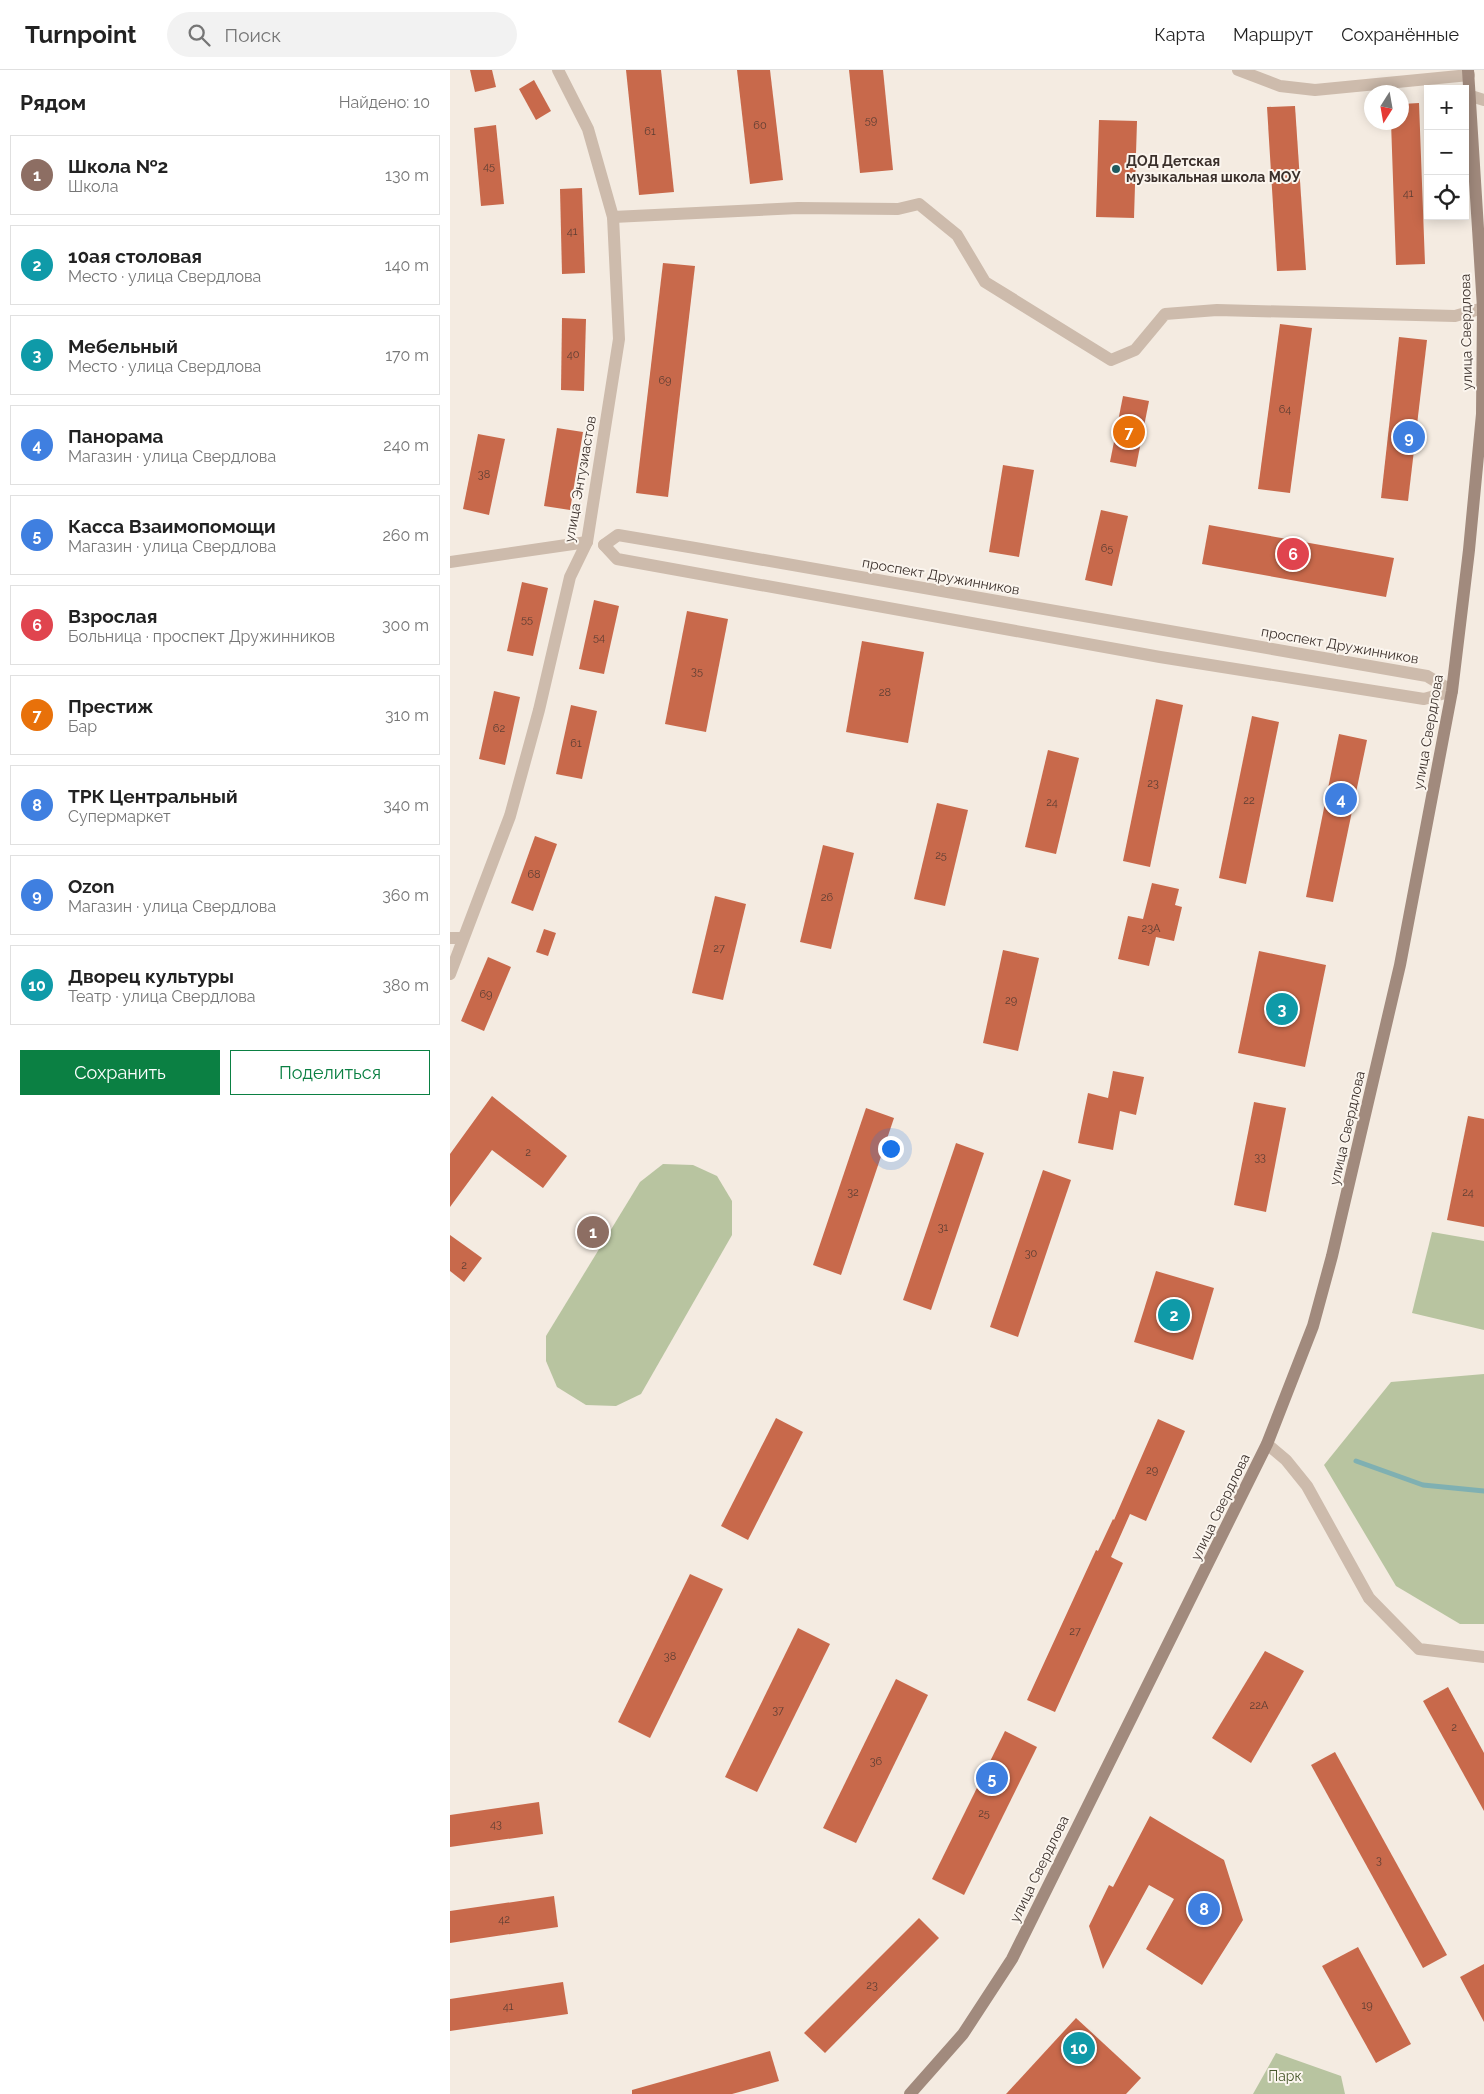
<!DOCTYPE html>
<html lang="ru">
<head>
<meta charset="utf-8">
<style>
  body { margin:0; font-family:Raleway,sans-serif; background:#f2f2f2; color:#222 }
  .controls { position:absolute; right:15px; top:15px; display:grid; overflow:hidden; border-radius:0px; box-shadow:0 2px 12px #0003 }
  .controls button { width:45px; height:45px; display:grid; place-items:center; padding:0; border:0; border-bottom:1px solid #e0e0e0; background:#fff; color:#222; font:25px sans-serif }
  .compass { position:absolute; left:914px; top:15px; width:45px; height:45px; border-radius:50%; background:#fff; box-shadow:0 2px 12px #0003; rotate:191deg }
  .you { position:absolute; left:440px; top:1078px; width:18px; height:18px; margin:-12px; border:4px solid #fff; border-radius:50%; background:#1a73e8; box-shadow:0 0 0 8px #1a73e833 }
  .badge { display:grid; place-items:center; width:32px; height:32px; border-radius:50%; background:#0b8043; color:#fff; font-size:16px; font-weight:700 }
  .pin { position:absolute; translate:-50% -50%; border:2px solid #fff; box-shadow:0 1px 5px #0006 }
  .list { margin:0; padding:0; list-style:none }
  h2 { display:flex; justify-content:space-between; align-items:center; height:65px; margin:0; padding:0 20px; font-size:21px }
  h2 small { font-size:16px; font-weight:400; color:#767676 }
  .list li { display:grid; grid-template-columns:32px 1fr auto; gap:15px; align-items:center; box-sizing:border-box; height:80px; margin:0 10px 10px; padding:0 10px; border:1px solid #e0e0e0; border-radius:0px }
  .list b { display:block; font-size:19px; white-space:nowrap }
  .list p { margin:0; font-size:16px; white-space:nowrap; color:#767676 }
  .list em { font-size:16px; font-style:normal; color:#767676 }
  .actions { display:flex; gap:10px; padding:15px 20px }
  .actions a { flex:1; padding:11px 0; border:1px solid #0b8043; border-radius:0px; text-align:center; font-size:18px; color:#0b8043 }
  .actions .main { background:#0b8043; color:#fff }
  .icon { flex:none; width:28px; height:28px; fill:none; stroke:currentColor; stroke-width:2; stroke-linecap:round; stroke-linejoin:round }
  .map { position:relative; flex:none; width:1034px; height:2024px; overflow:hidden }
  header { display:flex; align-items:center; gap:30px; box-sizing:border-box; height:70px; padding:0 25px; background:#fff; border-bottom:1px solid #e0e0e0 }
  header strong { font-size:24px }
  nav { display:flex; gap:28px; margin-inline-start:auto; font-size:18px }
  .search { width:350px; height:45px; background:#f2f2f2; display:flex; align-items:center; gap:12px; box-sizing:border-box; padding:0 18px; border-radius:28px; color:#767676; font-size:19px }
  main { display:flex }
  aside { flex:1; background:#fff }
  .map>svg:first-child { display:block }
  .green { fill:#b8c4a0 }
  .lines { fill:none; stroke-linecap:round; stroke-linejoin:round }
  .stream { stroke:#7fb0b2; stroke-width:5 }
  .building { fill:#c8694b }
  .minor { stroke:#cdbbac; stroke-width:12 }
  .tertiary { stroke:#cdbbac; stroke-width:12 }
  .secondary { stroke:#a18a7d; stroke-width:12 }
  .poi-dot { fill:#1f5a5e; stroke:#fbf5ee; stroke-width:2 }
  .labels { text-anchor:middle; stroke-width:4; stroke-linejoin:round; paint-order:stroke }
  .number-label { font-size:11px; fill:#5e3e33 }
  .poi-label { font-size:14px; font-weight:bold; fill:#3b302b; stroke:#fbf5ee; text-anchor:start }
  .street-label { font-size:14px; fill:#3b302b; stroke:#fbf5ee }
  .park-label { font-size:14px; fill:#4a5a2e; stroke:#fbf5ee }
</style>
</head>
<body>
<header>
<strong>Turnpoint</strong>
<div class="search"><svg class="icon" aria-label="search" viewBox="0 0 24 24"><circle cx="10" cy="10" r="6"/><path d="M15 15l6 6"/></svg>Поиск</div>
<nav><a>Карта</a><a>Маршрут</a><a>Сохранённые</a></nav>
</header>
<main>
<aside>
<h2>Рядом<small>Найдено: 10</small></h2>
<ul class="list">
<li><span class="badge" style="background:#8d6e63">1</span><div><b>Школа №2</b><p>Школа</p></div><em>130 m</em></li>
<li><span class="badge" style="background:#0f9aa8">2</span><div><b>10ая столовая</b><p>Место · улица Свердлова</p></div><em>140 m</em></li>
<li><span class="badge" style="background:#0f9aa8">3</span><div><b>Мебельный</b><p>Место · улица Свердлова</p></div><em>170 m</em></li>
<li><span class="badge" style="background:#3f7fe0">4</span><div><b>Панорама</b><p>Магазин · улица Свердлова</p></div><em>240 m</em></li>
<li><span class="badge" style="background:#3f7fe0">5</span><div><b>Касса Взаимопомощи</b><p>Магазин · улица Свердлова</p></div><em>260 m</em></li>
<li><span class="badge" style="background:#e0444e">6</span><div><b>Взрослая</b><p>Больница · проспект Дружинников</p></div><em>300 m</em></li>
<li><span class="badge" style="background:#e8710a">7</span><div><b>Престиж</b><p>Бар</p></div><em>310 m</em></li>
<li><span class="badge" style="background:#3f7fe0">8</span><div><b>ТРК Центральный</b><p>Супермаркет</p></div><em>340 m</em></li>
<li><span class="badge" style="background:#3f7fe0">9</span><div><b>Ozon</b><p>Магазин · улица Свердлова</p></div><em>360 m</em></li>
<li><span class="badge" style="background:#0f9aa8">10</span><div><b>Дворец культуры</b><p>Театр · улица Свердлова</p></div><em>380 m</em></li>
</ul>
<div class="actions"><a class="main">Сохранить</a><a>Поделиться</a></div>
</aside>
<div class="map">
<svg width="1034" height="2024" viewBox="0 0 1034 2024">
  <rect width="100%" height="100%" fill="#f4ebe1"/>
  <!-- green -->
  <g class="green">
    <path d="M213,1094l30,1 24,11 15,25v34l-91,159 -25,12 -30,-1 -29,-18 -11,-26v-25l94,-154z"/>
    <path d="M982,1162l52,9v89l-72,-17z"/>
    <path d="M1034,1304v250h-24l-64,-38 -72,-121 67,-83z"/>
    <path d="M826,1983l65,23 4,18h-92z"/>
  </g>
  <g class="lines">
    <!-- stream -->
    <path class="stream" d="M906,1391l67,24 61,6"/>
  </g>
  <!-- building -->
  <g class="building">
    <path d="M20,0h22l4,17 -21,5z"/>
    <path d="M176,0h35l13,122 -35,3z"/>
    <path d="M287,0h33l13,110 -33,4z"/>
    <path d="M399,0h34l10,100 -33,3z"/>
    <path d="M84,10l17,31 -15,9 -17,-31z"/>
    <path d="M969,33l6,161 -29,1 -5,-143h11v-18z"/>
    <path d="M845,36l11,164 -29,1 -10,-164z"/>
    <path d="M649,50l38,1 -3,97 -38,-1z"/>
    <path d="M46,55l8,79 -23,2 -7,-78z"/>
    <path d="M132,118l3,85 -23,1 -2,-85z"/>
    <path d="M213,193l32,3 -27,231 -32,-4z"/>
    <path d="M112,248l24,1 -2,72 -23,-1z"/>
    <path d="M830,254l32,4 -22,165 -32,-4z"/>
    <path d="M949,267l28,3 -19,161 -27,-3z"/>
    <path d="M673,326l26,5 -13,66 -26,-5z"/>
    <path d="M107,358l26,4 -13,78 -26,-4z"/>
    <path d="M28,364l27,5 -16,76 -26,-6z"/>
    <path d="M553,395l31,5 -15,87 -30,-5z"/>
    <path d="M651,440l27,6 -16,70 -27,-6z"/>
    <path d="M759,455l185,33 -8,39 -184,-33z"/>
    <path d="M72,512l26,6 -15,68 -26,-5z"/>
    <path d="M144,530l25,6 -15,68 -25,-5z"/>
    <path d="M237,541l41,8 -22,113 -41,-8z"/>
    <path d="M412,571l62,11 -16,91 -62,-11z"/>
    <path d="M44,621l26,6 -15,68 -26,-6z"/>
    <path d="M706,629l27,6 -33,162 -27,-6z"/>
    <path d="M121,635l26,6 -15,68 -26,-5z"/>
    <path d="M802,646l27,6 -33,162 -27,-6z"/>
    <path d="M889,664l28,6 -34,162 -27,-5z"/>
    <path d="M598,680l31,8 -23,96 -31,-7z"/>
    <path d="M487,733l31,7 -23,96 -31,-7z"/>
    <path d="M85,766l22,8 -24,67 -22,-8z"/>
    <path d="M373,775l31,8 -23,96 -31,-7z"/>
    <path d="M702,813l27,6 -4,16 7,2 -8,34 -18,-4 -7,29 -31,-7 10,-43 15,3z"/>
    <path d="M265,826l31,8 -23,96 -31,-7z"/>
    <path d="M94,859l12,4 -8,23 -12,-4z"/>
    <path d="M553,880l36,8 -21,93 -35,-8z"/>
    <path d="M809,881l67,14 -21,102 -67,-14z"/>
    <path d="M38,887l23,10 -27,64 -23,-10z"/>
    <path d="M663,1001l31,6 -8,38 -16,-4 -7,39 -35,-7 10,-50 20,5z"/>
    <path d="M42,1026l75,60 -24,32 -51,-38 -42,57v-53z"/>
    <path d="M804,1032l32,6 -20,104 -32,-7z"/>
    <path d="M416,1038l28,10 -53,157 -28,-10z"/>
    <path d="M1018,1046l16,3v108l-37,-7z"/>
    <path d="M506,1073l28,10 -53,157 -28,-10z"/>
    <path d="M593,1100l28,10 -53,157 -28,-10z"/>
    <path d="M0,1165l32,23 -18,24 -14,-11z"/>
    <path d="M706,1201l58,17 -21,72 -59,-18z"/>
    <path d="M326,1348l27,14 -55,108 -27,-14z"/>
    <path d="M708,1349l27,12 -39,90 -16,-7 -19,43 12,6 -68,149 -28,-12 69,-150 2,1 15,-32 1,1z"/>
    <path d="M240,1504l33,15 -73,149 -32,-16z"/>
    <path d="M348,1558l32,16 -73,148 -32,-15z"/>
    <path d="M815,1581l39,20 -53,92 -39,-25z"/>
    <path d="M446,1609l32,16 -72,148 -33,-15z"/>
    <path d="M998,1617l36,66v58l-61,-110z"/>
    <path d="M555,1661l32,16 -73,148 -32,-16z"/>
    <path d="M885,1682l112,203 -24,13 -112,-203z"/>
    <path d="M89,1732l4,32 -93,13v-32z"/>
    <path d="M700,1746l74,44 19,60 -41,65 -56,-36 28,-50 -25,-14 -46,84 -14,-43 20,-41 4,2z"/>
    <path d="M104,1826l4,31 -108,16v-32z"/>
    <path d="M469,1848l20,20 -114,115 -21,-20z"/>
    <path d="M908,1877l53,97 -35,19 -54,-97z"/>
    <path d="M1034,1894v58l-24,-45z"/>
    <path d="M113,1912l5,32 -118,17v-32z"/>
    <path d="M626,1948l65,60 -15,16h-120z"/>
    <path d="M320,1981l9,30 -47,13h-100v-4z"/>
  </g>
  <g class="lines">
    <!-- minor -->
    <g class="minor">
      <path d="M788,0l42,16 35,4 154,-15"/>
      <path d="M1021,26l13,4"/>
      <path d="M163,147l185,-9 100,1 21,-5 38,31 28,47 126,78 24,-10 30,-36 52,-4 238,6 28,-8"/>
      <path d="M0,492l137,-20"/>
      <path d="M0,868h13"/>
    </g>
    <!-- tertiary -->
    <g class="tertiary">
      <path d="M154,475l14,-10 77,13 732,128 25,15"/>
      <path d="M154,475l13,14 543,98 264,42 28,-8"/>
      <path d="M0,904l60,-158 29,-106 31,-133 17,-35 32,-203 -6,-122 -25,-88 -30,-59"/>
      <path d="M817,1374l19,16 21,26 62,112 50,51 65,8"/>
    </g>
    <!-- secondary -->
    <path class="secondary" d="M460,2024l53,-60 49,-75 255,-515 46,-118 19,-70 68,-291 52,-274 17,-141 13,-136 1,-106 -15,-238"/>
  </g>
  <!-- markers -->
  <circle class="poi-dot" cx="666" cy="99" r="5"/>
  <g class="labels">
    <!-- number labels -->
    <g class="number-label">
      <text x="421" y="54">59</text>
      <text x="310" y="59">60</text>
      <text x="200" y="65">61</text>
      <text x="39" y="100">45</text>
      <text x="958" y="127">41</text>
      <text x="122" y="165">41</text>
      <text x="123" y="288">40</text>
      <text x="215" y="314">69</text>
      <text x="835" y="343">64</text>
      <text x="34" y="408">38</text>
      <text x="657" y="482">65</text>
      <text x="77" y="553">55</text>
      <text x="149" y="571">54</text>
      <text x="247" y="605">35</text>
      <text x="435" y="626">28</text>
      <text x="49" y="662">62</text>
      <text x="126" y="677">61</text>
      <text x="703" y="717">23</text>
      <text x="799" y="734">22</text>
      <text x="602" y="736">24</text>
      <text x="491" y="789">25</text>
      <text x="84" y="808">68</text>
      <text x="377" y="831">26</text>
      <text x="701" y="862">23А</text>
      <text x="269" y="882">27</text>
      <text x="36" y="928">69</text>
      <text x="561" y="934">29</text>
      <text x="78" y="1086">2</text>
      <text x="810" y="1091">33</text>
      <text x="403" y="1126">32</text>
      <text x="1018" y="1126">24</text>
      <text x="493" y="1161">31</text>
      <text x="581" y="1187">30</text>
      <text x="14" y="1199">2</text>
      <text x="702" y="1404">29</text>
      <text x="625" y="1565">27</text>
      <text x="220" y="1590">38</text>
      <text x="809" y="1639">22А</text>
      <text x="328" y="1644">37</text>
      <text x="1004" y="1661">2</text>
      <text x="426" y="1695">36</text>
      <text x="534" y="1747">25</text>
      <text x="46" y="1758">43</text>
      <text x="929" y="1794">3</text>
      <text x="54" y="1853">42</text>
      <text x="422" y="1919">23</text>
      <text x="917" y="1939">19</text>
      <text x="58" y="1940">41</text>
    </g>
    <!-- poi labels -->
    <g class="poi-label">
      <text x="676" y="96">ДОД Детская<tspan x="676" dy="16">музыкальная школа МОУ</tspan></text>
    </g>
    <!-- street labels -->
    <g class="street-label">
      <text transform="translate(1016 262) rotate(-91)" y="5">улица Свердлова</text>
      <text transform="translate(130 409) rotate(-80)" y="5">улица Энтузиастов</text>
      <text transform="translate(491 506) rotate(10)" y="5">проспект Дружинников</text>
      <text transform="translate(890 575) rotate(10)" y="5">проспект Дружинников</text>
      <text transform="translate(978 662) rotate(-80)" y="5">улица Свердлова</text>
      <text transform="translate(897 1058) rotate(-77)" y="5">улица Свердлова</text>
      <text transform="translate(770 1437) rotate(-64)" y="5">улица Свердлова</text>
      <text transform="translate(589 1799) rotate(-64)" y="5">улица Свердлова</text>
    </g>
    <!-- park labels -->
    <g class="park-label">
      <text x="835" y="2011">Парк</text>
    </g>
  </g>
</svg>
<div class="controls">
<button>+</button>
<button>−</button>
<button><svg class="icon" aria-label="locate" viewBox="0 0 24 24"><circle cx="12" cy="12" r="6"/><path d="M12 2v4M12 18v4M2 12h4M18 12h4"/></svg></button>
</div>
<svg class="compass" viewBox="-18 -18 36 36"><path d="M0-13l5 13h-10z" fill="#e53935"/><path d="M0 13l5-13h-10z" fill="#767676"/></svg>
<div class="you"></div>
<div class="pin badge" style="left:143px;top:1162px;background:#8d6e63">1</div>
<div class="pin badge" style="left:724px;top:1245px;background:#0f9aa8">2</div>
<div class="pin badge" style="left:832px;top:939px;background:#0f9aa8">3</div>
<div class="pin badge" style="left:891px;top:729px;background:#3f7fe0">4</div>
<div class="pin badge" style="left:542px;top:1708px;background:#3f7fe0">5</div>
<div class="pin badge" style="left:843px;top:484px;background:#e0444e">6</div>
<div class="pin badge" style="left:679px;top:362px;background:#e8710a">7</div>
<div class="pin badge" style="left:754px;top:1839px;background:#3f7fe0">8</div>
<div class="pin badge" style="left:959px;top:367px;background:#3f7fe0">9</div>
<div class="pin badge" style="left:629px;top:1978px;background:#0f9aa8">10</div>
</div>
</main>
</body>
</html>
